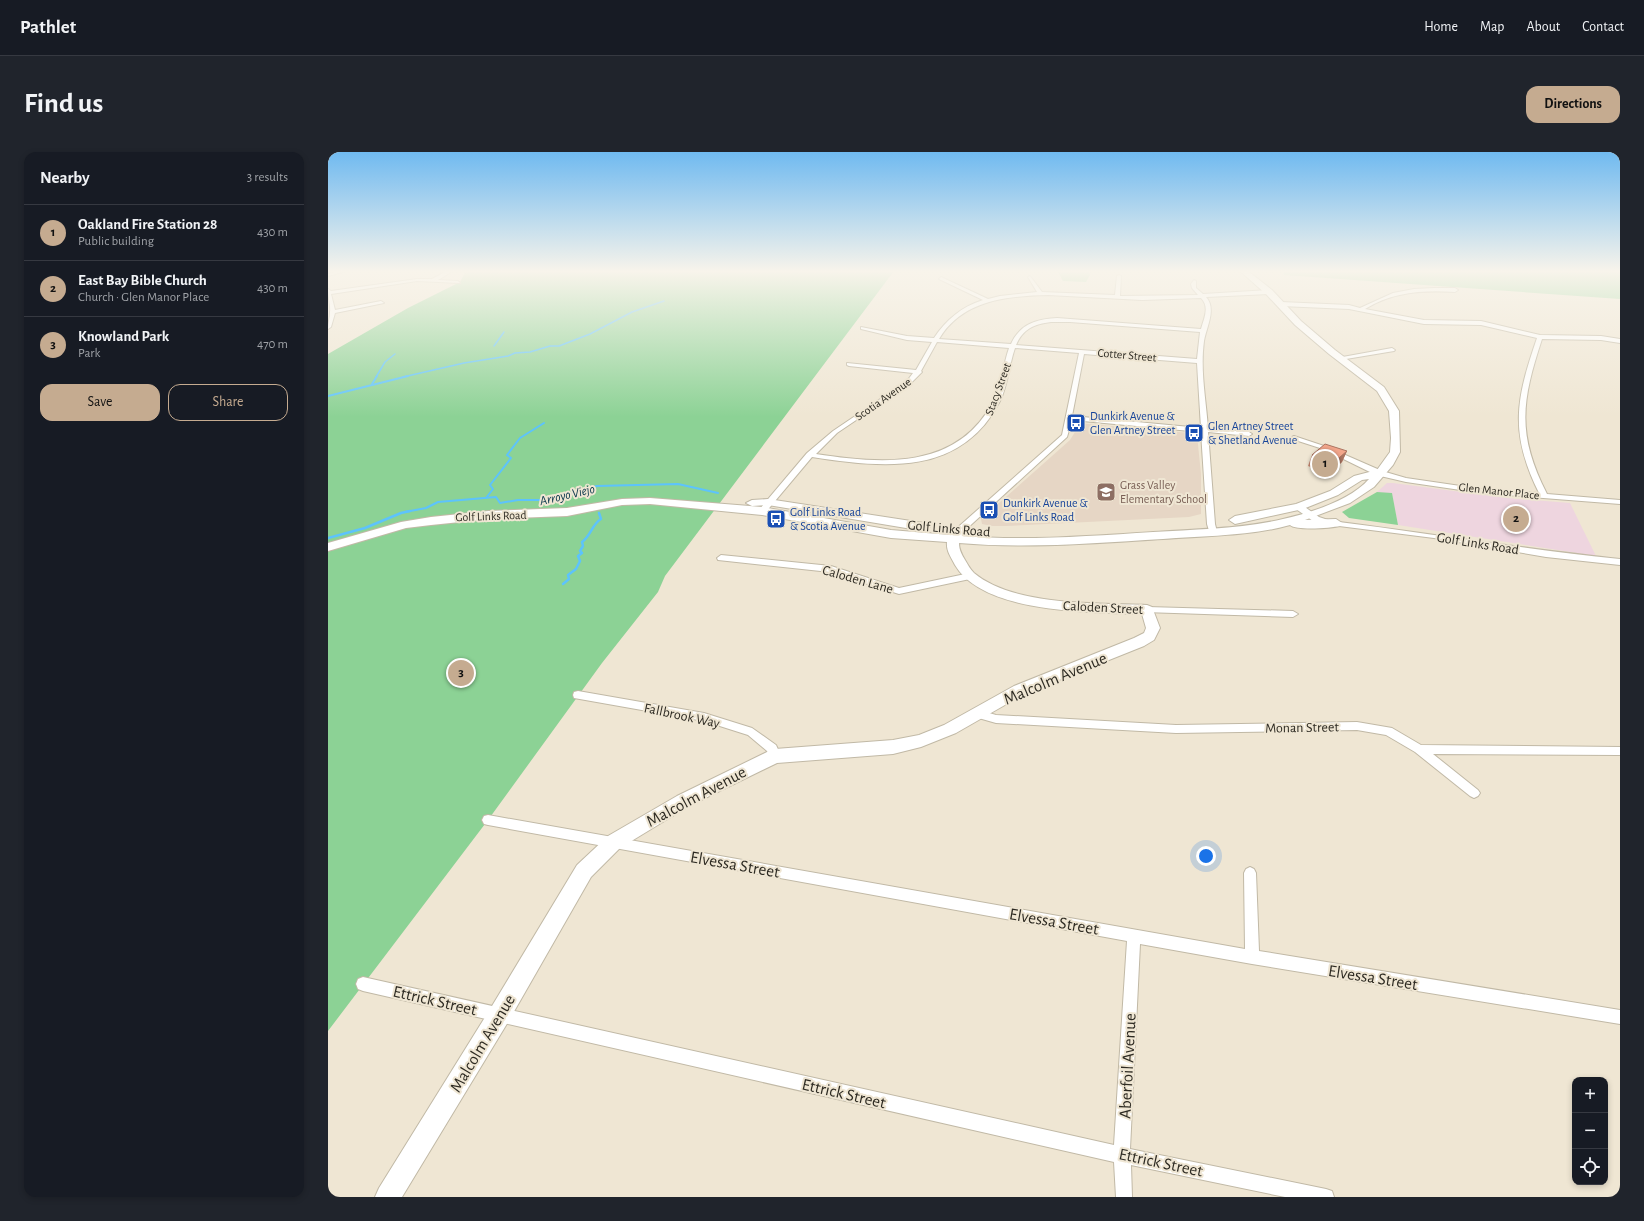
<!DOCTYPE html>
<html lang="en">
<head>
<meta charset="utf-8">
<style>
  body { margin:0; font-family:"Alegreya Sans",sans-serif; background:#20242c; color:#f1f3f6 }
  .controls { position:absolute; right:12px; bottom:12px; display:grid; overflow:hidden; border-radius:8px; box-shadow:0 2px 6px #0003 }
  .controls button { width:36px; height:36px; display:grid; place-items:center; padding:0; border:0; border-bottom:1px solid #363941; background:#171b24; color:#f1f3f6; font:20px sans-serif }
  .you { position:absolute; left:878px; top:704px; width:14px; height:14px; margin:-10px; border:3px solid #fff; border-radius:50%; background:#1a73e8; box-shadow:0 0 0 6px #1a73e833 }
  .badge { display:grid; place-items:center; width:26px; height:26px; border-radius:50%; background:#c5ab90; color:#111; font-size:13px; font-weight:700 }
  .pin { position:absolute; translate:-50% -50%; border:2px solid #fff; box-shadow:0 1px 4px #0006 }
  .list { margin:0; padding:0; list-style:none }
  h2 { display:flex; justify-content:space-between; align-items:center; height:52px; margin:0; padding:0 16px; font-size:17px }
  h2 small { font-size:13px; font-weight:400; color:#9ea1a6 }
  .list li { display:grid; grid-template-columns:26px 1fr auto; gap:12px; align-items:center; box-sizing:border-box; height:56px; padding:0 16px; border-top:1px solid #363941 }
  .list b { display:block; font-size:15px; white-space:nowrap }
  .list p { margin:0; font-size:13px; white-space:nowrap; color:#9ea1a6 }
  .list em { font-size:13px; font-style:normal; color:#9ea1a6 }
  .actions { display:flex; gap:8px; padding:12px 16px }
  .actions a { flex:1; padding:9px 0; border:1px solid #c5ab90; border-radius:12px; text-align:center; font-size:14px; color:#c5ab90 }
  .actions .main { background:#c5ab90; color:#111 }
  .icon { flex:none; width:22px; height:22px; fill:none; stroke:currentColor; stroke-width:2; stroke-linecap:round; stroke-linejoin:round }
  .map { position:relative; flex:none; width:1292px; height:1045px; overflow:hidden; border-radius:12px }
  header { display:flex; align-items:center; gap:24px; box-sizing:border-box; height:56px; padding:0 20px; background:#171b24; border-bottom:1px solid #363941 }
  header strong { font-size:19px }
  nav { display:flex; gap:22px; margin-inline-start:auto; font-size:14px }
  .intro { display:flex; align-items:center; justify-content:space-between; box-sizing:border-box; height:96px; padding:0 24px }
  h1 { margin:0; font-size:28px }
  .button { padding:10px 18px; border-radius:12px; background:#c5ab90; color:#111; font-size:14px; font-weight:700 }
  main { display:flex; gap:24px; padding:0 24px }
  aside { flex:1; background:#171b24; border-radius:12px; box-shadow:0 2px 6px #0003 }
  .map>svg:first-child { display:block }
  .commercial { fill:#eed5df }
  .education { fill:#e6d6c5 }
  .green { fill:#8cd295 }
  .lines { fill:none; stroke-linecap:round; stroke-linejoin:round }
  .stream-far2 { stroke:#5dc3fc; stroke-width:1.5 }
  .stream-far1 { stroke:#5dc3fc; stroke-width:2 }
  .stream { stroke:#5dc3fc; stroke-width:2.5 }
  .street-casing { stroke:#c1b9a6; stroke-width:2 }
  .secondary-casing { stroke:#c1b9a6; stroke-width:2 }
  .street { fill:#fff; fill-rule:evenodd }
  .secondary { fill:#fff; fill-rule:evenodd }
  .wall { fill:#d18f78 }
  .shaded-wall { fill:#aa7461 }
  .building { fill:#f3a68b; stroke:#aa7461 }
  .labels { text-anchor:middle; stroke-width:4; stroke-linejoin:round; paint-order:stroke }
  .far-street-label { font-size:12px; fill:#2e2b23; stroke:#efe6d3 }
  .far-transit-label { font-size:12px; fill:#164399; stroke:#efe6d3; text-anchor:start }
  .far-education-label { font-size:12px; fill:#785e54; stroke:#efe6d3; text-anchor:start }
  .far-water-label { font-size:13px; font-style:italic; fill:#06344b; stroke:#efe6d3 }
  .street-label { font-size:14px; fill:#2e2b23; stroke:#efe6d3 }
  .near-street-label { font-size:17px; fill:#2e2b23; stroke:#efe6d3 }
</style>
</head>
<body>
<header>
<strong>Pathlet</strong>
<nav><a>Home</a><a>Map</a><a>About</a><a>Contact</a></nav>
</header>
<div class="intro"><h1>Find us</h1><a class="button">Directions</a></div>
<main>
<aside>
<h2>Nearby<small>3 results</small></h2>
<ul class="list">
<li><span class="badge">1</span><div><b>Oakland Fire Station 28</b><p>Public building</p></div><em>430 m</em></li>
<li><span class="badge">2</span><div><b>East Bay Bible Church</b><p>Church · Glen Manor Place</p></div><em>430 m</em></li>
<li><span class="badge">3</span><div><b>Knowland Park</b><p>Park</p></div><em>470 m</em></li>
</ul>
<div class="actions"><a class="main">Save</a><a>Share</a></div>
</aside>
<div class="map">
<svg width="1292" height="1045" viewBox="0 0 1292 1045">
  <rect width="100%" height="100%" fill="#efe6d3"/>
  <!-- commercial -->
  <path class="commercial" d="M1059,331h6l114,15 63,5 26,53 -198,-31 -6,-31 -15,-2z"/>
  <!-- education -->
  <path class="education" d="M749,271l113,10 7,2 4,39v40l-12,3 -183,9h-14l-10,-2 -1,-5 89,-79 5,-8z"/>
  <!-- green -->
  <g class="green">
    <path d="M138,119h428l-229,305 -7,16 -56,71 -114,157 -160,211v-677l80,-46 52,-26z"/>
    <path d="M726,119h35l1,4 -4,7 -23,-1 -5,-9z"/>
    <path d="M955,119h337v28l-336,-24z"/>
    <path d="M1049,340l15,1 6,32 -49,-7 -7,-6z"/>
  </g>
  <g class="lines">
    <!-- stream-far2 -->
    <g class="stream-far2">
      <path d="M166,194l10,-14"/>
      <path d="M48,225l9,-15 10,-8"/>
      <path d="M75,225l61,-14 44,-7 7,-3 15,-1 20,-6h9l31,-12 42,-22 32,-11"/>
    </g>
    <!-- stream-far1 -->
    <g class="stream-far1">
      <path d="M44,232l5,-8"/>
      <path d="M0,244l80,-20"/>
      <path d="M158,346l7,-9 -3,-4 21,-27 -4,-3 13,-17 24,-15"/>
      <path d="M77,360l21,-4 12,-6 58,-5 4,6 18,-3h29l50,-14 81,-2 40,9"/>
    </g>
    <!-- stream -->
    <g class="stream">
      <path d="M0,386l37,-10 36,-15 9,-2"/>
      <path d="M235,432l6,-5 -1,-4 8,-6 4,-8 -2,-5 4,-3 -2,-2 3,-5 -1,-4c9,-6 10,-18 19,-23l-2,-6"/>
    </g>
    <defs>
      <g id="street">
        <path d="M10,119h8l-18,5v-2z"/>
        <path d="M119,119h6l-15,9 20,1 2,2 -43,-2 -86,13 4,16 46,-9 3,2 -49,10 -4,14 -3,2c0,-6 2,-11 2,-17 1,-4 -2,-16 -2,-23l3,2 86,-12h15z"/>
        <path d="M791,123l2,1 -1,20 78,-1 -6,-7 -1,-4 3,-4 2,1v7l7,6 66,-4 3,2 -3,2 -63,3c11,12 0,31 -2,44 -4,29 2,59 4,87l41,4 3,2 -3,2 -41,-4 7,92 2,8 -1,2h-6l-3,-10 -6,-92 -129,-12 -5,17 -105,96h-6v-4l106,-94 17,-82 -64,-5c-6,17 -7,37 -15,53 -39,76 -116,67 -188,56l-47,56h-3l-4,-2 49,-58 26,-22 74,-50 6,-8 -64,-7 -2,-1v-2l69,7 16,-28 -25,-2 -46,-11v-2l46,9 27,2c12,-18 27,-31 49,-38l-44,-21 2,-2 47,22 12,-3 37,-4 -9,-15 2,-1 12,16 73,3 2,-19zM720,143l94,5 59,-2c9,9 3,20 0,31l-144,-11c-21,1 -37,6 -46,26l-72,-5c23,-39 68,-43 109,-44zM723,170h19l130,10 -3,27 -181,-14c7,-16 18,-21 35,-23zM609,190l72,6c-6,17 -7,36 -15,52 -36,71 -112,64 -178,54l21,-21 74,-50 11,-11 -1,-1zM756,202l113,9 4,65 -129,-12z"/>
        <path d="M1106,136h21l3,2 -3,2c-32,-2 -62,0 -90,17l59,11 57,1 59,14 61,1 19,3v4l-19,-3 -59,-1c-20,61 -26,95 5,155l73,6v4l-139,-11 -75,-11 -30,-7 -53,-26 -31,-10v-2l2,-1 33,11 55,24 24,7 75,11 58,4c-30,-60 -23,-94 -2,-155l-56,-13 -57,-1 -75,-15 -68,-3 -3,-2 3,-2 68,3 11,3 33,-15 21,-4z"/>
        <path d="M1064,196l3,2 -1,1 -54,9 -3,-2z"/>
        <path d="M968,353h6l17,12 12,4c97,12 192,28 289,38v6l-74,-8 -112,-19 -103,-13 -18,-4 -17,-12z"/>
        <path d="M393,403l110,11 68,22 71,-15 4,3 -4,3 -71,15 -69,-22 -112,-12 -1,-2z"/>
        <path d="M819,455l146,4 5,3 -5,3 -149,-5 -2,-2z"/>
        <path d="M250,539l126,22 48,15 24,17 5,11 -2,3 -4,1 -4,-1 -4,-8 -19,-16 -44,-14 -130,-23 -1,-3 1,-3z"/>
        <path d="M651,558l17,5 180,10 181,-3 35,6 29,17 199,2v8l-187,-1 45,36 2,3 -2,3 -4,2 -4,-2 -55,-44 -29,-17 -29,-5 -181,3 -180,-10 -21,-6 -1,-3 1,-3z"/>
        <path d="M160,663l757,134 -1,-76 2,-4 4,-2 4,2 2,4 3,78 361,59v14l-368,-60 -112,-20 -10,205 196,40 6,2 2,6h-49l-154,-32 1,32h-16l-2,-35 -751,-171 -5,-2 -2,-5 2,-5 5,-2 751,168 13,-204 -639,-116 -4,-1 -2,-4 2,-4z"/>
      </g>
      <g id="secondary">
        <path d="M912,119h8l24,19 29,31 34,29 49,37 15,24 1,41 -7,13 -19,22 -24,16 -45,17 31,-1 6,4 -2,3c-9,2 -43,5 -50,-1 -38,11 -87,11 -127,14 -67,4 -136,10 -204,4 0,7 3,12 6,17 3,5 5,9 9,13 39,33 124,30 173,32l5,2 8,21 -6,12 -10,6 -120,48 -68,39 -35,14 -28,7 -116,9 -88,43 -69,42 -29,29 -83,145 -106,175h-27l4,-9 113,-182 85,-141 31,-29 69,-40 92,-45 6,-2 118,-9 26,-5 25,-10 70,-39 120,-48 10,-5 2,-5 -4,-14c-51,-2 -158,0 -187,-49 -4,-8 -9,-14 -8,-23l-56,-4 -129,-23 -112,-11 -28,1 -55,11 -78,3 -58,6 -25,3 -78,23v-8l73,-21 30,-5 58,-6 78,-3 55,-9 28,-1 112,9 129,23 59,5 4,-6 4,-1 6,4 -2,4c63,5 128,0 191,-4 43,-3 88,-3 130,-13 27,-6 68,-19 86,-40l-7,1 -24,15 -35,14 -68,15 -6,-4 6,-4 61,-12 34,-13 24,-15 23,-6 13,-18 1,-14 -2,-27 -12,-20 -48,-37 -34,-29 -29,-31z"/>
        <path d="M440,347l156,24 6,4 -6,4 -156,-26 -16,1 -6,-3 6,-3z"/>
      </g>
    </defs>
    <!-- street casing -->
    <use href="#street" class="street-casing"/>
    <!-- secondary casing -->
    <use href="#secondary" class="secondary-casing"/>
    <!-- street -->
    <use href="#street" class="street"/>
    <!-- secondary -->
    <use href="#secondary" class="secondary"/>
  </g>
  <!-- wall -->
  <path class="wall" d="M1019,299l-5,11 -13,12 -21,-8 4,-11z"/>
  <!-- shaded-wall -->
  <path class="shaded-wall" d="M1019,299l-5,11 -13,12 4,-11z"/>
  <!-- building -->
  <path class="building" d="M997,292l22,7 -14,12 -21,-8z"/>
  <!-- sky -->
  <linearGradient id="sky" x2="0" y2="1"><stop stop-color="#70baf0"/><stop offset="0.45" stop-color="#f8f4eb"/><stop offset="1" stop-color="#f8f4eb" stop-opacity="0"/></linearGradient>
  <rect width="1292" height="265" fill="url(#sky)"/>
  <!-- icons -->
  <defs>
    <symbol id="bus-square" viewBox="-11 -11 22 22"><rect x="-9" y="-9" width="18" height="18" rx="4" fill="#1a4fb4" stroke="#efe6d3"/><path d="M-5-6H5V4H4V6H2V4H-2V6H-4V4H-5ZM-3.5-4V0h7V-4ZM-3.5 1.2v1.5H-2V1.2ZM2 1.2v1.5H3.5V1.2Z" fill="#fff"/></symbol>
    <symbol id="school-square" viewBox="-11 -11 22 22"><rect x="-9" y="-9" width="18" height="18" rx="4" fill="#8d6e63" stroke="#efe6d3"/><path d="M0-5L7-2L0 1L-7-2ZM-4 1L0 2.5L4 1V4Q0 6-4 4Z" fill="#fff"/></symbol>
  </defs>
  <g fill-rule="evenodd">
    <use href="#bus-square" x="737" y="260" width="22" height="22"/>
    <use href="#bus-square" x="855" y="270" width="22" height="22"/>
    <use href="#school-square" x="767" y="329" width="22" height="22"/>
    <use href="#bus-square" x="650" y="347" width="22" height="22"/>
    <use href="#bus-square" x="437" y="356" width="22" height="22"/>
  </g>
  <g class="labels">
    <!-- far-street labels -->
    <g class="far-street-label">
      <text transform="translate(799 203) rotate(5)" y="4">Cotter Street</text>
      <text transform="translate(670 237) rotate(-70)" y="4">Stacy Street</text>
      <text transform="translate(555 247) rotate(-35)" y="4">Scotia Avenue</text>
      <text transform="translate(1171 339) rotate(6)" y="4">Glen Manor Place</text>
      <text transform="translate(163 364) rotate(-2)" y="4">Golf Links Road</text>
    </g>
    <!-- far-transit labels -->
    <g class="far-transit-label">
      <text x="762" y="268">Dunkirk Avenue &amp;<tspan x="762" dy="14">Glen Artney Street</tspan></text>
      <text x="880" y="278">Glen Artney Street<tspan x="880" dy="14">&amp; Shetland Avenue</tspan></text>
      <text x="675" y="355">Dunkirk Avenue &amp;<tspan x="675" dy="14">Golf Links Road</tspan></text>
      <text x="462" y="364">Golf Links Road<tspan x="462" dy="14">&amp; Scotia Avenue</tspan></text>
    </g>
    <!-- far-education labels -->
    <g class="far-education-label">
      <text x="792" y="337">Grass Valley<tspan x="792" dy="14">Elementary School</tspan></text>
    </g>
    <!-- far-water labels -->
    <g class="far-water-label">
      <text transform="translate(239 342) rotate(-13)" y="5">Arroyo Viejo</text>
    </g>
    <!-- street labels -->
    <g class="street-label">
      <text transform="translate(621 376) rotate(5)" y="5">Golf Links Road</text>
      <text transform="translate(1150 391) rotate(9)" y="5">Golf Links Road</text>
      <text transform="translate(530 427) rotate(16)" y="5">Caloden Lane</text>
      <text transform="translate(775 455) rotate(3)" y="5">Caloden Street</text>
      <text transform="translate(354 563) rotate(12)" y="5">Fallbrook Way</text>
      <text transform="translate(974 575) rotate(-1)" y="5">Monan Street</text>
    </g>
    <!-- near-street labels -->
    <g class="near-street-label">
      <text transform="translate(727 526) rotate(-23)" y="6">Malcolm Avenue</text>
      <text transform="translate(368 644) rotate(-28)" y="6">Malcolm Avenue</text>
      <text transform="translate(407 712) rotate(10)" y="6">Elvessa Street</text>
      <text transform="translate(726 769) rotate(10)" y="6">Elvessa Street</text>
      <text transform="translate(1045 825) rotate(9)" y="6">Elvessa Street</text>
      <text transform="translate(107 848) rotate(13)" y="6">Ettrick Street</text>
      <text transform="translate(154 891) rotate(-59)" y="6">Malcolm Avenue</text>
      <text transform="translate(799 914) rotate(-87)" y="6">Aberfoil Avenue</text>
      <text transform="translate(516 941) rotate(13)" y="6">Ettrick Street</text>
      <text transform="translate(833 1010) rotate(12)" y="6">Ettrick Street</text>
    </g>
  </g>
</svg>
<div class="controls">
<button>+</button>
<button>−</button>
<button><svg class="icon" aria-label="locate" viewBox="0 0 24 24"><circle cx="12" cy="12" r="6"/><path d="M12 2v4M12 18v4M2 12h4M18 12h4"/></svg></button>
</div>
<div class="you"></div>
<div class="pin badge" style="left:997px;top:312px">1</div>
<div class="pin badge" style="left:1188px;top:367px">2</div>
<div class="pin badge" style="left:133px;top:521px">3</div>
</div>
</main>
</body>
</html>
